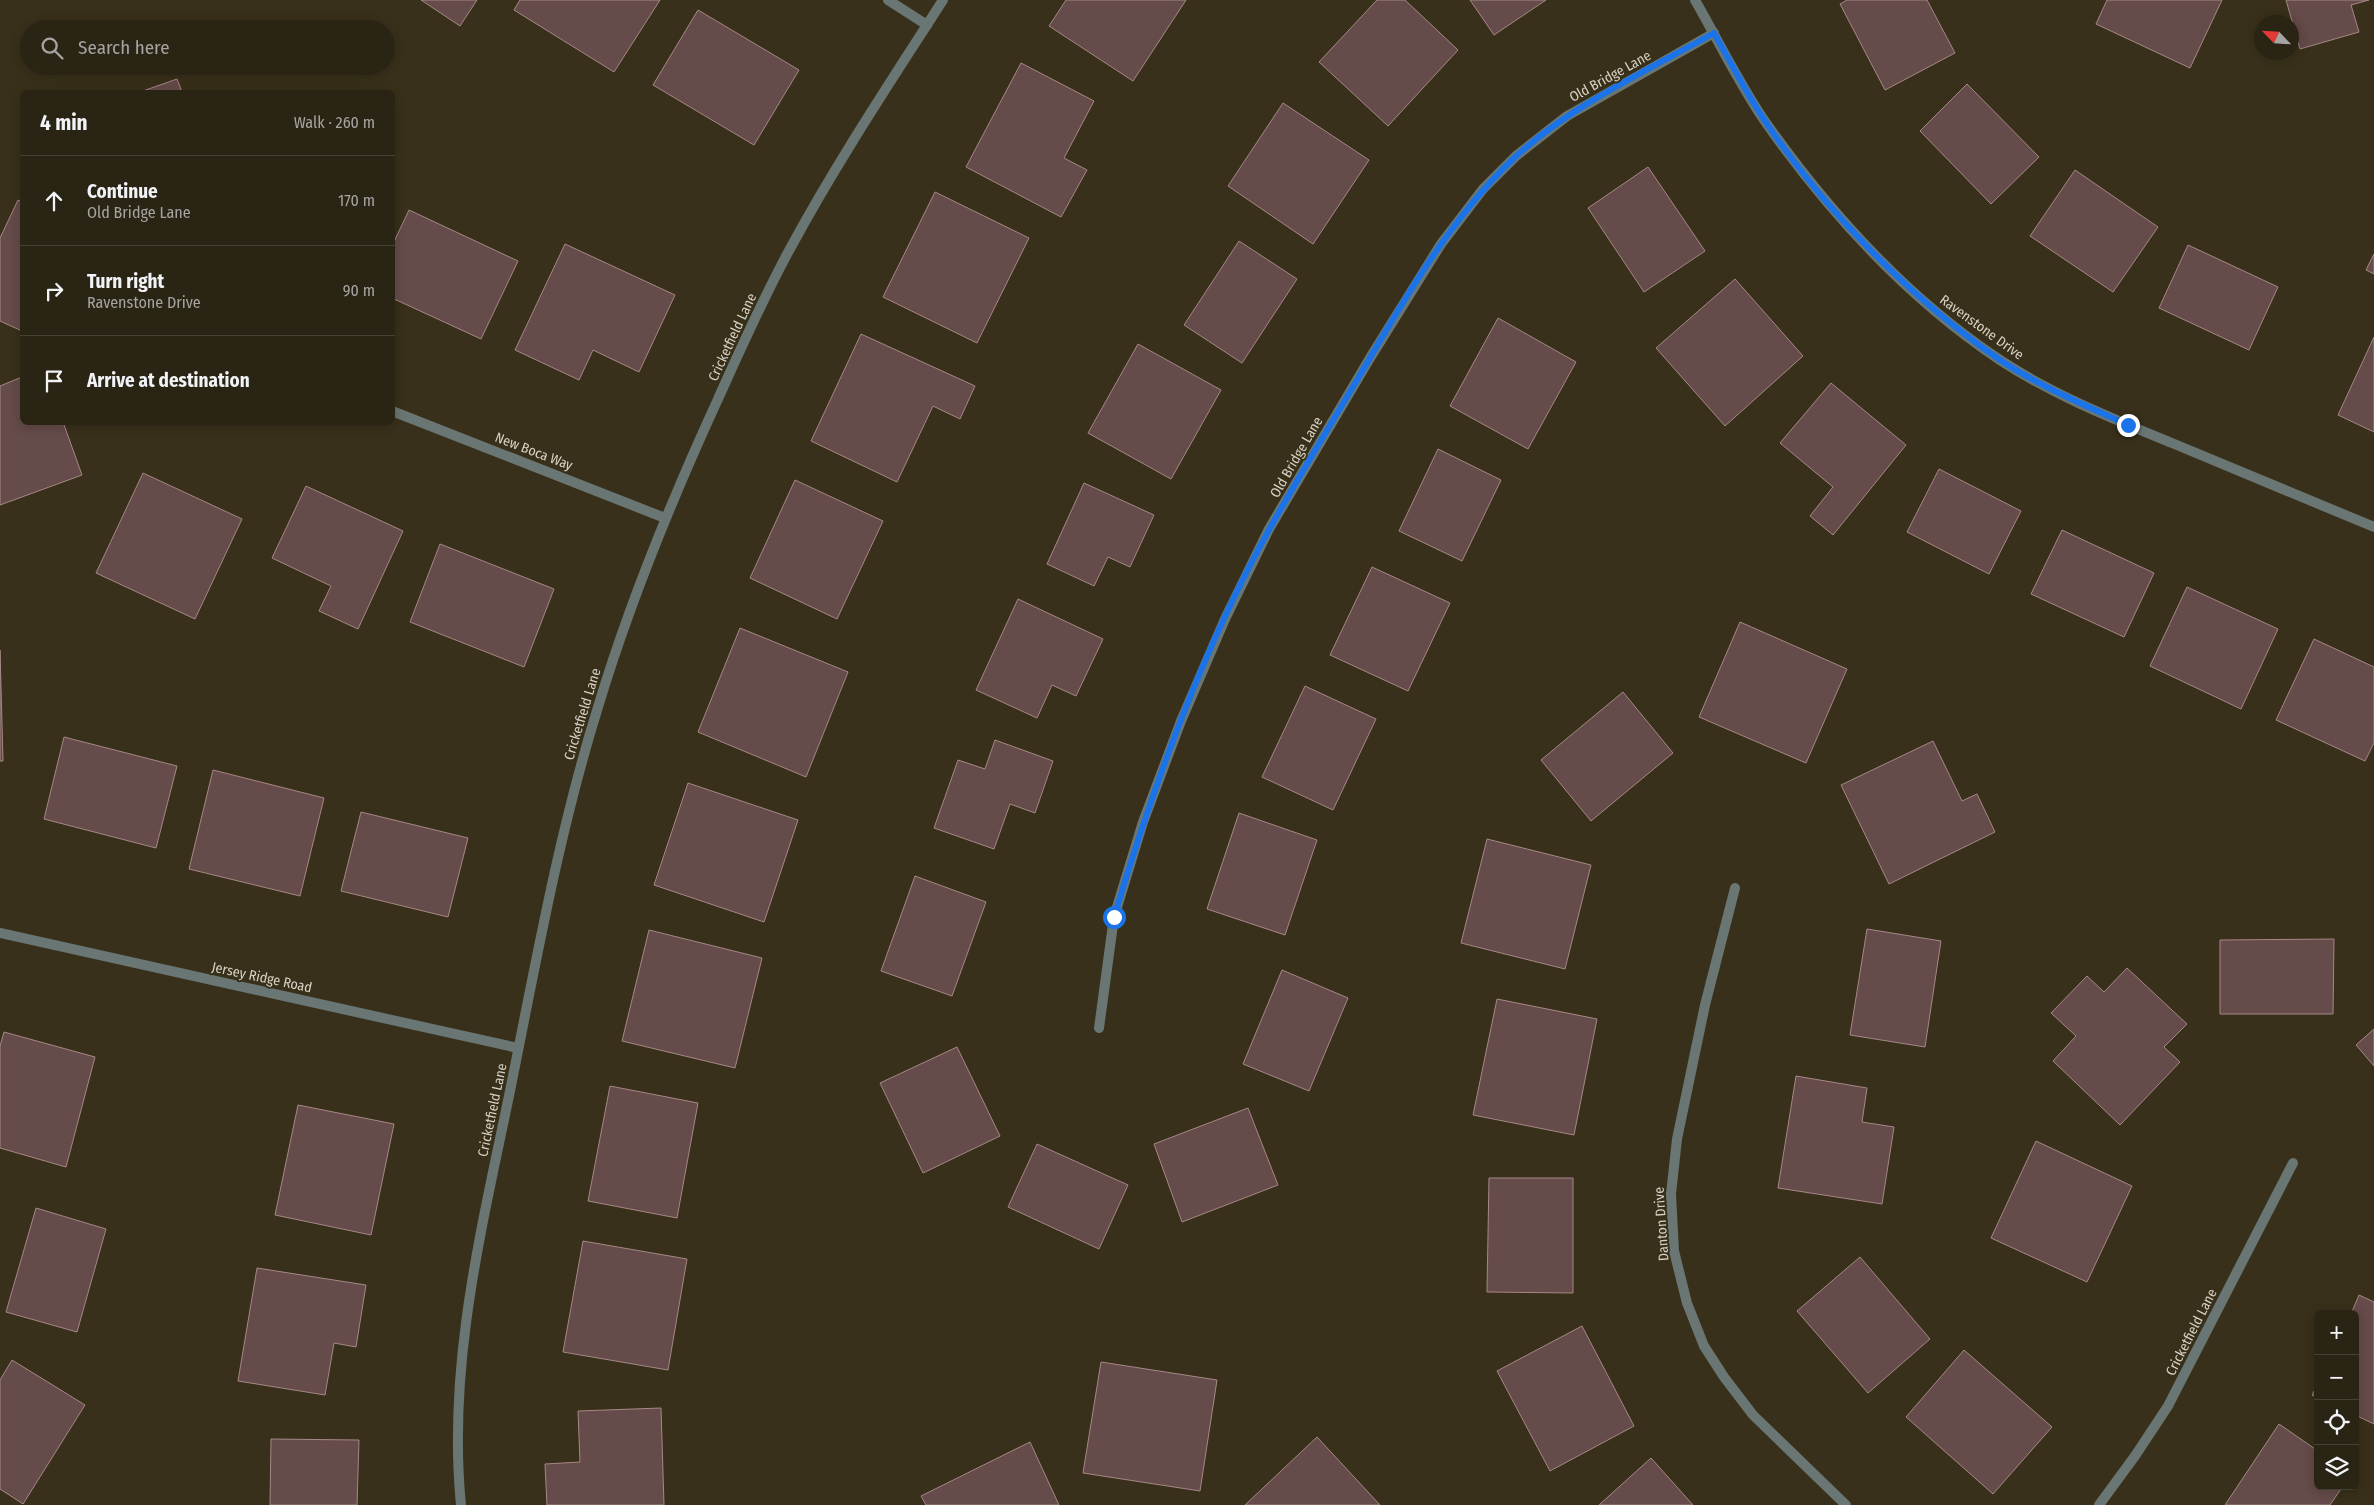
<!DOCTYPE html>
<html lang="en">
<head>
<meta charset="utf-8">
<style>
  body { margin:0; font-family:"Fira Sans Condensed",sans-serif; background:#363022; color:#f1f3f6 }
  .controls { position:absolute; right:15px; bottom:15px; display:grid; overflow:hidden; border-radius:8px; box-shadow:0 2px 12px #0003 }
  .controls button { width:45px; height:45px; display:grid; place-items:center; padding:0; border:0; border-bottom:1px solid #464134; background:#2a2414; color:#f1f3f6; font:25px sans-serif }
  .compass { position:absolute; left:2254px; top:15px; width:45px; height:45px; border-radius:50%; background:#2a2414; box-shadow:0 2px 12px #0003; rotate:295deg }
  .stop { position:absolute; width:15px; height:15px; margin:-11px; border:4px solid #1a73e8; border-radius:50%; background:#fff }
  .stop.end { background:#1a73e8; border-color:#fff; box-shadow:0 1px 5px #0008 }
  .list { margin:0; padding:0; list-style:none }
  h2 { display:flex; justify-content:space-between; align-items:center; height:65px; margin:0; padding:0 20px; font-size:21px }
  h2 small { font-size:16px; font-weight:400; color:#a5a4a0 }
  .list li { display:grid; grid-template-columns:32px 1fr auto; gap:15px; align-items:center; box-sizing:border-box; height:90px; padding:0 20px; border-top:1px solid #464134 }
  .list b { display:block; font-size:19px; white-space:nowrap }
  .list p { margin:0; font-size:16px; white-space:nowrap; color:#a5a4a0 }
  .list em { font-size:16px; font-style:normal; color:#a5a4a0 }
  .icon { flex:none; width:28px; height:28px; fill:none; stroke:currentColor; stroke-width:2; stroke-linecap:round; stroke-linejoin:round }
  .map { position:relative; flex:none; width:2374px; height:1505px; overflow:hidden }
  .search { position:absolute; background:#2a2414; box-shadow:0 2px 12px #0003; left:20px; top:20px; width:375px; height:55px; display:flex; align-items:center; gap:12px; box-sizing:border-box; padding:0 18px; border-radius:28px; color:#a5a4a0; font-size:19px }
  .panel { position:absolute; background:#2a2414; box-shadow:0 2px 12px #0003; left:20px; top:90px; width:375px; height:335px; border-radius:8px }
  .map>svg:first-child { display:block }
  .building { fill:#654b49; stroke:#a68886 }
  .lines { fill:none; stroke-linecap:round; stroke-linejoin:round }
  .minor { stroke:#697673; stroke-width:10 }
  .route { stroke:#1a73e8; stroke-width:6 }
  .labels { text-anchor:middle; stroke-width:4; stroke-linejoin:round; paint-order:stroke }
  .street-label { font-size:14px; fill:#d7d2c5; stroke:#38301a }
</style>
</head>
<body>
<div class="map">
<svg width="2374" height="1505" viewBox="0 0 2374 1505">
  <rect width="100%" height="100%" fill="#38301a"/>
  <!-- building -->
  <g class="building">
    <path d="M421,0h56l-17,26z"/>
    <path d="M520,0h140l-46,72 -100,-62z"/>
    <path d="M1066,0h120l-53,81 -84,-55z"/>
    <path d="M1377,0h28l53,50 -70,76 -69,-64z"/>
    <path d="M1470,0h76l-52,35z"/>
    <path d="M1847,0h80l28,53 -70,37 -45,-86z"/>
    <path d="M2107,0h115l-32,68 -94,-44z"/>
    <path d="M2286,0h83l-18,5 8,27 -59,17z"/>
    <path d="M698,10l101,60 -45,75 -101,-60z"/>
    <path d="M1021,63l73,38 -30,57 23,12 -26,47 -95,-50z"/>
    <path d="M177,79l5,13h-42z"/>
    <path d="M1967,84l72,73 -48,47 -71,-73z"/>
    <path d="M1283,103l86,57 -56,84 -85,-58z"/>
    <path d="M1648,167l57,84 -61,41 -56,-84z"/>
    <path d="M2075,170l83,57 -45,65 -83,-56z"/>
    <path d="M935,192l94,46 -52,105 -94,-46z"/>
    <path d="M18,200l4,2v129l-22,-10v-83z"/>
    <path d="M409,210l109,51 -37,78 -89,-41v-52z"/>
    <path d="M1239,241l58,38 -55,84 -58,-38z"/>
    <path d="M565,244l110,51 -36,77 -46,-22 -14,30 -64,-30z"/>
    <path d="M2188,245l90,42 -29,63 -90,-42z"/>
    <path d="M2374,254v20l-8,-4z"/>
    <path d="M1735,279l68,77 -78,70 -69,-78z"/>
    <path d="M1498,318l78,44 -48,87 -78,-43z"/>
    <path d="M861,334l114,52 -15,33 -27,-13 -36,76 -86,-41z"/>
    <path d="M2374,337v95l-36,-17z"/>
    <path d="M1138,344l83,46 -50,89 -83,-46z"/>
    <path d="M22,377v45h41l19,53 -82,30v-119z"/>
    <path d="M1831,383l75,62 -73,90 -23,-19 23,-29 -53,-44z"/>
    <path d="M1438,449l63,31 -39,81 -63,-30z"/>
    <path d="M1939,469l82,42 -32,63 -82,-42z"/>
    <path d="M143,473l99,46 -47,100 -99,-46z"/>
    <path d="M795,480l88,41 -46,98 -87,-41z"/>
    <path d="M1084,483l70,32 -24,52 -22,-10 -14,29 -47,-22z"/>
    <path d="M306,486l97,45 -45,98 -39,-18 12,-25 -59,-28z"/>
    <path d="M2062,530l92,43 -30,64 -93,-43z"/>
    <path d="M440,544l114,45 -30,78 -114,-45z"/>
    <path d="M1372,567l78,36 -42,88 -78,-36z"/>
    <path d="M2187,587l91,42 -37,80 -91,-43z"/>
    <path d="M1018,599l85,40 -27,57 -24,-11 -15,33 -61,-28z"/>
    <path d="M1740,622l107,47 -41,94 -107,-46z"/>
    <path d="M740,628l108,44 -42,105 -108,-45z"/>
    <path d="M2314,639l60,28v76l-9,18 -89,-41z"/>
    <path d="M0,650l3,111h-3z"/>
    <path d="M1305,686l71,33 -43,91 -71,-33z"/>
    <path d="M1623,692l50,61 -82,68 -50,-61z"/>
    <path d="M64,737l113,29 -21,82 -112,-29z"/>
    <path d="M995,740l58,21 -18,52 -25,-9 -16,45 -60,-21 24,-68 27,9z"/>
    <path d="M1933,741l29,60 15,-7 18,38 -106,52 -48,-99z"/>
    <path d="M213,770l111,28 -24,98 -111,-27z"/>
    <path d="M688,783l110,37 -34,102 -110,-37z"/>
    <path d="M361,812l107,26 -20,79 -107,-26z"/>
    <path d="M1239,813l78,27 -32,95 -78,-26z"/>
    <path d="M1487,839l104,26 -26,104 -104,-26z"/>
    <path d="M915,876l71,26 -34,94 -71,-25z"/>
    <path d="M1867,929l74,12 -16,106 -75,-12z"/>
    <path d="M649,930l113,28 -27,110 -113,-27z"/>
    <path d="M2334,939l-1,75h-113v-74z"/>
    <path d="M2127,968l60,56 -23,23 16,15 -60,63 -67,-64 23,-25 -25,-23 36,-37 17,16z"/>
    <path d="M1282,970l66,28 -39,93 -66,-27z"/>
    <path d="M1497,999l100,20 -23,116 -101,-20z"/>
    <path d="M2374,1029v37l-18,-21z"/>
    <path d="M4,1032l91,25 -29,110 -66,-19v-102z"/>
    <path d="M957,1047l43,89 -77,37 -43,-90z"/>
    <path d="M1796,1076l71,12 -5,34 32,5 -12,77 -104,-16z"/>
    <path d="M610,1086l88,17 -21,115 -89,-17z"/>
    <path d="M298,1105l96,19 -23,111 -96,-20z"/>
    <path d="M1248,1108l30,77 -96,37 -28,-78z"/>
    <path d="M2036,1141l96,45 -45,96 -96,-44z"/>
    <path d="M1037,1144l91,41 -29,64 -91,-42z"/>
    <path d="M1489,1178h84v115l-86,-1z"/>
    <path d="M36,1208l70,21 -29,103 -71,-20z"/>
    <path d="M583,1241l104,18 -19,111 -105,-18z"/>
    <path d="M1860,1257l70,82 -62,54 -71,-82z"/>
    <path d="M257,1268l109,17 -10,62 -22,-4 -9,52 -87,-14z"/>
    <path d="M2359,1295l15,7v122l-19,-9v-101h-4z"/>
    <path d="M1582,1326l52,100 -84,45 -53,-100z"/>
    <path d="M1964,1350l88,77 -59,67 -87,-77z"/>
    <path d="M12,1360l73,45 -62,99 -23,-15v-109z"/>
    <path d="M1101,1362l116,18 -17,111 -117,-18z"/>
    <path d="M2318,1384v14l-6,-3z"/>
    <path d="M661,1408l3,97h-117l-2,-41 35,-2 -2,-51z"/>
    <path d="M2279,1424l39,27v35h25l-13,19h-105z"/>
    <path d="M1317,1437l63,68h-135z"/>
    <path d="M271,1439l88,1 -2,65h-87z"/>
    <path d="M1030,1442l29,63h-133l-5,-9z"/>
    <path d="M1651,1458l42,47h-94z"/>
  </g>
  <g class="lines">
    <!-- minor -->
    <g class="minor">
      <path d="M888,0l39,25"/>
      <path d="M1695,0c23,40 43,82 69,120 64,91 143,178 236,240 53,35 114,59 172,83 68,28 135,56 202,84"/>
      <path d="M392,411l273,107"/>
      <path d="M1735,888l-30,117 -28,134 -6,55 3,57 13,52 17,43 20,31 29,38 93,90"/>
      <path d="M0,933l518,115"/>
      <path d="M1099,1028l15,-111 29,-95 38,-101 44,-102 44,-90 101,-171 71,-114 42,-55 33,-33 51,-40 147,-83"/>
      <path d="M461,1505c-14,-140 21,-278 49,-414 26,-129 49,-259 88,-384 32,-106 74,-208 120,-308 23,-51 46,-103 73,-152 46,-85 100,-166 152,-247"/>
      <path d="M2099,1505l36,-49 33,-50 125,-243"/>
    </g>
  </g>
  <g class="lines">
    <!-- route -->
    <path class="route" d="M1114,917c40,-133 88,-267 156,-389 28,-50 58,-99 87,-148 45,-77 91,-159 156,-221 55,-52 135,-89 201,-126 16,28 31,58 49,85 60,91 147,180 237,242 39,26 85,45 128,65"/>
  </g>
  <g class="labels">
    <!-- street labels -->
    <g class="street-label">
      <text transform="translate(1610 76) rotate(-29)" y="5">Old Bridge Lane</text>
      <text transform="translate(1982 327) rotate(36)" y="5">Ravenstone Drive</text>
      <text transform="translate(732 337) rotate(-65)" y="5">Cricketfield Lane</text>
      <text transform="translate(534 451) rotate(21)" y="5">New Boca Way</text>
      <text transform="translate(1296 457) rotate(-60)" y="5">Old Bridge Lane</text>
      <text transform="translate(582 714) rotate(-73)" y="5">Cricketfield Lane</text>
      <text transform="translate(262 977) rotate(12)" y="5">Jersey Ridge Road</text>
      <text transform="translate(492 1110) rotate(-78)" y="5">Cricketfield Lane</text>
      <text transform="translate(1661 1224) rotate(-94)" y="5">Danton Drive</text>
      <text transform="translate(2191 1332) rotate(-63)" y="5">Cricketfield Lane</text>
    </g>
  </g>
</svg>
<div class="controls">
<button>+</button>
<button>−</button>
<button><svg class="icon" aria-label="locate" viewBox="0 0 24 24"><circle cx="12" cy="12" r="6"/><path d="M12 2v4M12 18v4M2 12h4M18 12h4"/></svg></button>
<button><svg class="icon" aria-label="layers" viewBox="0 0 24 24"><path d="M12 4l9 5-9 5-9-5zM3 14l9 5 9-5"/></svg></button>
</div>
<svg class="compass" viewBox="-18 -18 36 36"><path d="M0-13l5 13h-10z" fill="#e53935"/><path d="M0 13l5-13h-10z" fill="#a5a4a0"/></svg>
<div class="stop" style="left:1114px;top:917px"></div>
<div class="stop end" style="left:2128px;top:425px"></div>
<div class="search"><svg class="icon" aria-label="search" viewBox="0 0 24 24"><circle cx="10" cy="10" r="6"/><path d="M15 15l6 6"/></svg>Search here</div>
<section class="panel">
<h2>4 min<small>Walk · 260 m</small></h2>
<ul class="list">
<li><svg class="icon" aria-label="ahead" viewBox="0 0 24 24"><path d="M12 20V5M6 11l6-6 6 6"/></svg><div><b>Continue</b><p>Old Bridge Lane</p></div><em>170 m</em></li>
<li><svg class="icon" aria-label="right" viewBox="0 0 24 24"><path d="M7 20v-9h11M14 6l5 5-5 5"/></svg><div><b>Turn right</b><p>Ravenstone Drive</p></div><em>90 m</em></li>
<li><svg class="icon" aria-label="arrive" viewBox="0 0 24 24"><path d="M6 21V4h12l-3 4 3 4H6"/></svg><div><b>Arrive at destination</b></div></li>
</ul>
</section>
</div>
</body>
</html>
